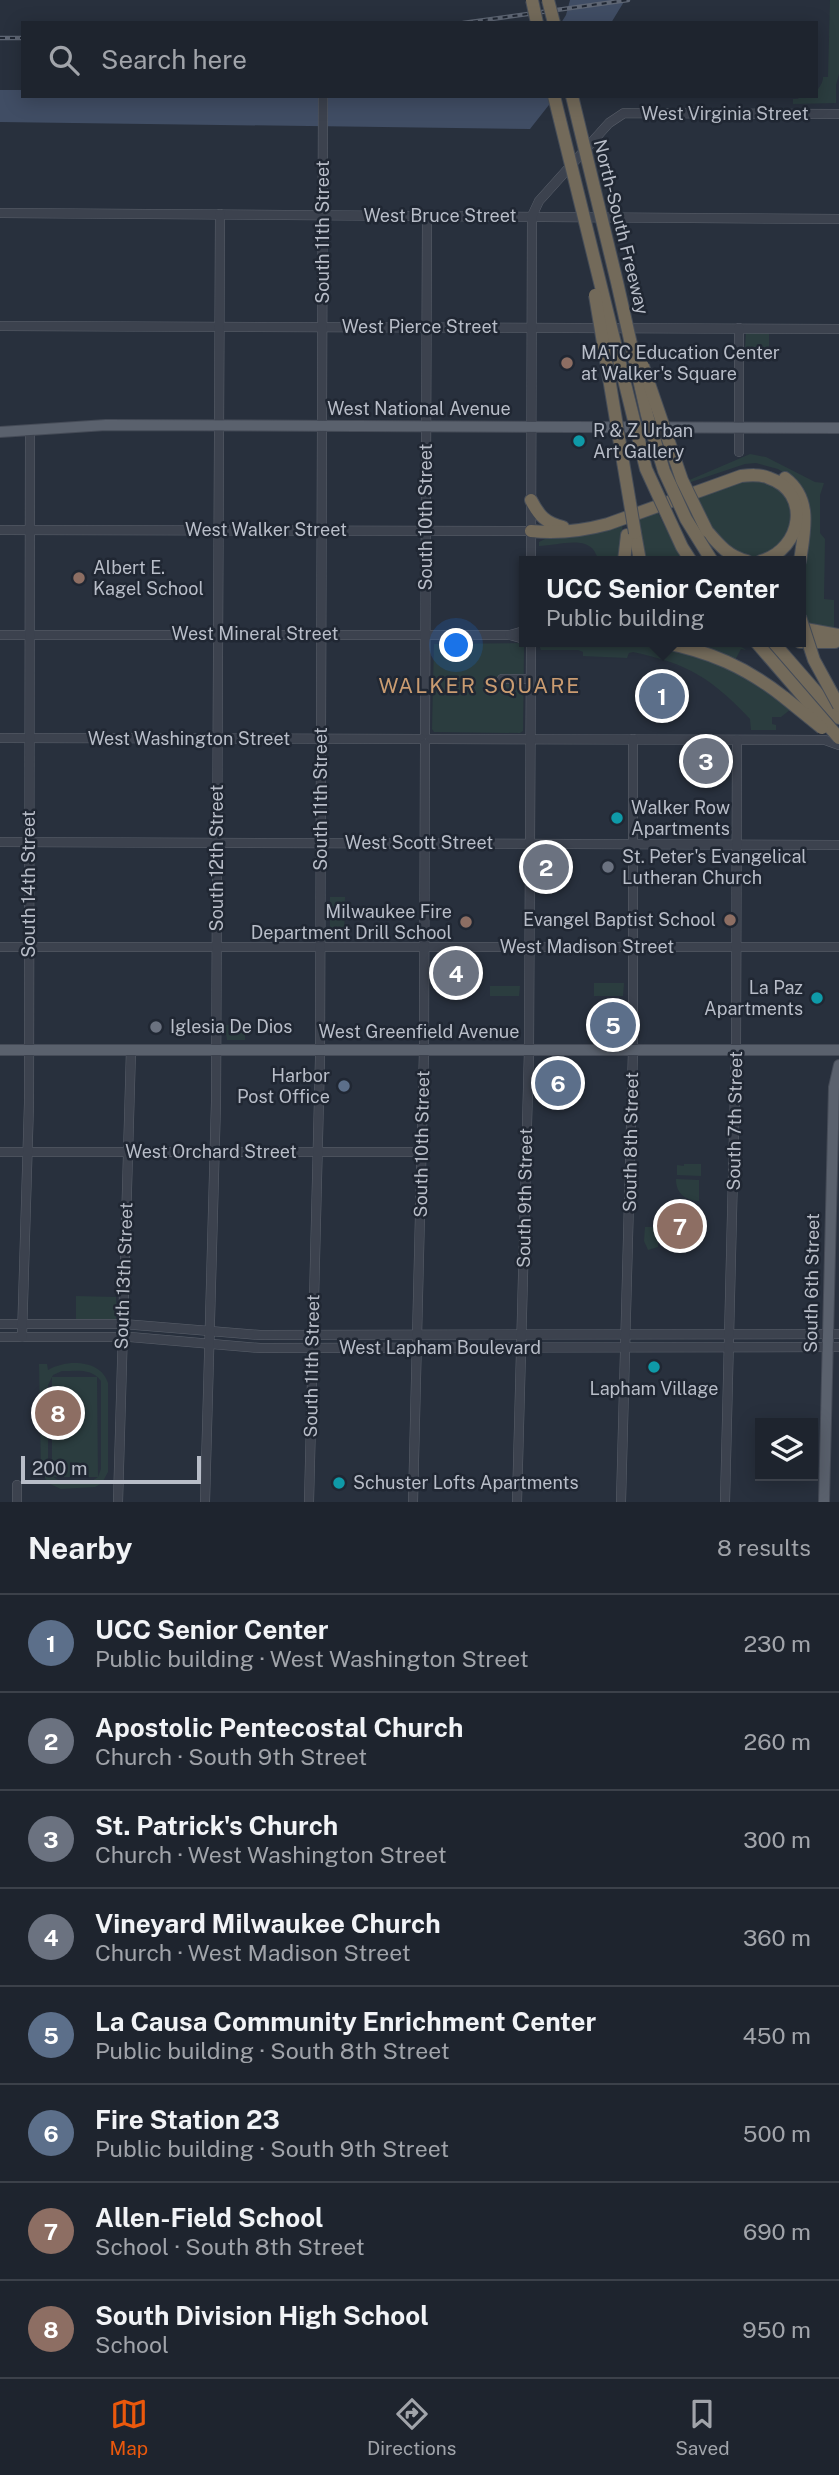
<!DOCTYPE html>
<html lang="en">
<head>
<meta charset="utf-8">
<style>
  body { margin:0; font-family:"Public Sans",sans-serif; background:#2b303a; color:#f1f3f6 }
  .controls { position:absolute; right:21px; bottom:21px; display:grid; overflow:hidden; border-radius:0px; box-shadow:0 4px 18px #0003 }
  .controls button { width:63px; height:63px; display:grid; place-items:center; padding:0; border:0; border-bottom:2px solid #3c414a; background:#1e242e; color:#f1f3f6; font:35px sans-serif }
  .scale { position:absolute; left:21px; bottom:18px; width:180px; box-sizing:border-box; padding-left:7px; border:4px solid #b8bdc8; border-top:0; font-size:19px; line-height:24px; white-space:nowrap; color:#b8bdc8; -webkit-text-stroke:5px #202733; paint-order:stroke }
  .you { position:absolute; left:457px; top:646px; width:24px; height:24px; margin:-18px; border:5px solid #fff; border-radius:50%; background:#1a73e8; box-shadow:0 0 0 10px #1a73e833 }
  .badge { display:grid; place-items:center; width:46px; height:46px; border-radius:50%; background:#ea580c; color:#fff; font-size:23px; font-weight:700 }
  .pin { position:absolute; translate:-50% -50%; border:4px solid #fff; box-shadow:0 2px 7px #0006 }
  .popup { position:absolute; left:519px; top:556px; width:287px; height:91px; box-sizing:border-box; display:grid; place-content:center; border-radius:0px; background:#1e242e; filter:drop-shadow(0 2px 5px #0005); font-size:23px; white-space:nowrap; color:#a1a4aa }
  .popup b { font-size:26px; color:#f1f3f6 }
  .popup::after { content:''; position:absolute; left:50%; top:100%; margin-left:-14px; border:14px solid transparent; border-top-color:#1e242e }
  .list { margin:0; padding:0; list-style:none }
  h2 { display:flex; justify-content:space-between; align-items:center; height:91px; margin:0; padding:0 28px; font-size:30px }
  h2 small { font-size:23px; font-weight:400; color:#a1a4aa }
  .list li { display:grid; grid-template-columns:46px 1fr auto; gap:21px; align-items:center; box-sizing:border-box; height:98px; padding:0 28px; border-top:2px solid #3c414a }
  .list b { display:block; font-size:26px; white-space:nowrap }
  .list p { margin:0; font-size:23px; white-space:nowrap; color:#a1a4aa }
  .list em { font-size:23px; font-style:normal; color:#a1a4aa }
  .icon { flex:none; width:38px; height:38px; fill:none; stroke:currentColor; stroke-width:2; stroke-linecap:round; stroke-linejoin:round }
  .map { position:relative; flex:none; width:839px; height:1502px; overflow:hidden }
  .search { position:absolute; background:#1e242e; box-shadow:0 4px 18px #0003; left:21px; right:21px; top:21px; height:77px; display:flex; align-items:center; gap:18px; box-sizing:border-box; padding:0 24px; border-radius:0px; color:#a1a4aa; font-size:26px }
  .sheet { height:875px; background:#1e242e }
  nav { display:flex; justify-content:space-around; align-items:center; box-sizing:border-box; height:98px; border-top:2px solid #3c414a; background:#1e242e; font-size:19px; color:#a1a4aa }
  nav a { display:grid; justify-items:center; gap:4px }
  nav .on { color:#ea580c }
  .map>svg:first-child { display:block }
  .green { fill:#2b3d3f; fill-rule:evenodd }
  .water { fill:#404d64 }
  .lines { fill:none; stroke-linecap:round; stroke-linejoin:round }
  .minor-casing { stroke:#5a606b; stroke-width:10 }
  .major-casing { stroke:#454b57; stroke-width:12 }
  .highway-casing { stroke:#464d58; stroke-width:14 }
  .minor { stroke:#3c424e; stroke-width:9 }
  .major { stroke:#5a616d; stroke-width:10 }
  .highway { stroke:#736a5a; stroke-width:12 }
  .rail-casing { stroke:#5e6674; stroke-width:4.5 }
  .rail { stroke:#202733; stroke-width:2; stroke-dasharray:5; stroke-linecap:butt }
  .highway-bridge-casing { stroke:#464d58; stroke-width:14; stroke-linecap:butt }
  .highway-bridge { stroke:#736a5a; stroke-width:12 }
  .education-dot { fill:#8d6e63; stroke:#202733; stroke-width:2.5 }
  .culture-dot { fill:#0f9aa8; stroke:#202733; stroke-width:2.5 }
  .worship-dot { fill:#6b7280; stroke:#202733; stroke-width:2.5 }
  .service-dot { fill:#5c6f8a; stroke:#202733; stroke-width:2.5 }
  .labels { text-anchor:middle; stroke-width:5; stroke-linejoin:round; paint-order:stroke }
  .street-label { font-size:18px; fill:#b8bdc8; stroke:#202733 }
  .poi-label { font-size:18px; fill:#b8bdc8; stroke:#202733; text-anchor:start }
  .quarter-label { font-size:21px; letter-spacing:2px; fill:#ca9c71; stroke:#202733 }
</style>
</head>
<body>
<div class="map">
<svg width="839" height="1502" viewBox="0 0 839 1502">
  <rect width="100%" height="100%" fill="#28303d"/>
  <!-- green -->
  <g class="green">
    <path d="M830,0h9v74l-3,11v18l-43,1v-5h5l2,-3h16c0,-8 7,-10 7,-19h5z"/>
    <path d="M746,332h23v16h-24z"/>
    <path d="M750,454l16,3 49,25 9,1 -4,12v38l5,6 -1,60 10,1v28l-29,-3 -5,-28v-19l6,-46 -17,-56 -11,-7 -22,-6 -11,1 -57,19 -1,-2z"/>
    <path d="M756,477c37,19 39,20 32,62l-23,18 -21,1 -26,-17 -25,-46z"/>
    <path d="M656,509l26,52h-39l-8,-45z"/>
    <path d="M623,521l-4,40h-21c-5,-29 -38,-15 -59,-15v-4l10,-5z"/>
    <path d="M675,642c16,0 61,-3 71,8l-5,-1 -7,13z"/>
    <path d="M521,643l3,3 -1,85 -3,2 -86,-1 -2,-3 2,-85z"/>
    <path d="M639,643c60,3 104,31 152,66l-10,8h-9v7l4,1v5h-25l-1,-11c-39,-41 -61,-55 -117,-67l-4,1 -2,5 -44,-2v-4l-5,-2h-37l-2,-5 1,-1z"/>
    <path d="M330,897h15l-1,40 -14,-2z"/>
    <path d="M594,983h30l-1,13h-29z"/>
    <path d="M490,986h30l-1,10h-29z"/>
    <path d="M225,1025h20v15h-18z"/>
    <path d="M684,1164h17v12l-24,-1v-10l7,1z"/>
    <path d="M676,1179l23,1v21c-14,-1 -23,-7 -23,-22z"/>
    <path d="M645,1227h10l3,3v17l-10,3 -4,-9z"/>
    <path d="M76,1296l40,1v22h-40z"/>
    <path d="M39,1364h8l1,6c18,-11 53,-11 60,13v89l-6,11 -7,4 -34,2 -13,-6 -7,-12zM62,1371c15,0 30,-3 39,10v88l-3,8 -1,-100h-45v100h46c-13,11 -43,9 -50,-7v-85l5,-10z"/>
  </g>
  <!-- water -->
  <g class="water">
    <path d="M570,0h55l-14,23h-50l5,-8z"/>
    <path d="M0,90h23v6h533l-26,33 -530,-7z"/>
  </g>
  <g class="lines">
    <defs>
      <g id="minor">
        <path d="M0,213l839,6"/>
        <path d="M0,326l839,3"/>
        <path d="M739,328v124"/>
        <path d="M0,530l531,1"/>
        <path d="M531,561l1,-345 7,-15 70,-78 15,-10 215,1"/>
        <path d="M0,635h510l14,4"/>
        <path d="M510,635l14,-4"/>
        <path d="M502,679h28"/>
        <path d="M425,734l2,-518"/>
        <path d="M0,738l421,1"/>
        <path d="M430,739l395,1 14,5"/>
        <path d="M0,842l839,3"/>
        <path d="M0,947h839"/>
        <path d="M0,1152h422"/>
        <path d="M0,1324h123l137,11 579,-1"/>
        <path d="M0,1337h130l130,11 579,-1"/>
        <path d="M22,1337l7,-234 1,-673"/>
        <path d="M17,1502v-17"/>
        <path d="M118,1502l13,-452"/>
        <path d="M205,1502l11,-400 4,-888"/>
        <path d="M309,1502l11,-444 3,-962"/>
        <path d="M413,1502l11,-452 1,-306"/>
        <path d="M517,1502l12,-452 2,-408"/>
        <path d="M621,1502l12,-452v-311"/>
        <path d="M725,1502l11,-452 1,-310"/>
      </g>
      <g id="major">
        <path d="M0,432l106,-7 733,3"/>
        <path d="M0,1050h839"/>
        <path d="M824,1502l10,-415 5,-22"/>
      </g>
      <g id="highway">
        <path d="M785,478c28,21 19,54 15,83"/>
        <path d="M531,500c8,16 15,23 32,27"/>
        <path d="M531,531c27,3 51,0 77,-7l133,-48c9,-1 19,-2 28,2 42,14 34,71 -8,83"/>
        <path d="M707,531c12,14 21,25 40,30"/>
        <path d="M635,533l5,28"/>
        <path d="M624,561l3,-26"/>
        <path d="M800,628l39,7"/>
        <path d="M661,642c48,9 85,25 124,56"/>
        <path d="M773,642l66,76"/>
        <path d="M800,642h35l4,-3"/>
      </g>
    </defs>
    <!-- minor casing -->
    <use href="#minor" class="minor-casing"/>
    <!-- major casing -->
    <use href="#major" class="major-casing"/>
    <!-- highway casing -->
    <use href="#highway" class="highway-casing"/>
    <!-- minor -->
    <use href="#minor" class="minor"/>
    <!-- major -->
    <use href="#major" class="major"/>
    <!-- highway -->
    <use href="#highway" class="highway"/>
    <defs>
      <g id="rail">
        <path d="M463,23l165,-23"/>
        <path d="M0,38h23"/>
      </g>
    </defs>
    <!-- rail casing -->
    <use href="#rail" class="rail-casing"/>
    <!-- rail -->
    <use href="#rail" class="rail"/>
    <defs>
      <g id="highway-bridge">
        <path d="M532,0l5,23"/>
        <path d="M548,0l6,23"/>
        <path d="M554,96l92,373 36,78 9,14"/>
        <path d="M572,96l45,186 30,133 17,56 22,48 26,42"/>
        <path d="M595,295l40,238"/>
        <path d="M643,366l39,114 25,51"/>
        <path d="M800,617l14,43 25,46"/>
        <path d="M756,642l83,96"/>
        <path d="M785,698l37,30"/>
      </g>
    </defs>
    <!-- highway-bridge casing -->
    <use href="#highway-bridge" class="highway-bridge-casing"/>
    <!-- highway-bridge -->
    <use href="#highway-bridge" class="highway-bridge"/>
  </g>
  <!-- markers -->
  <g class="education-dot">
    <circle cx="567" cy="363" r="7"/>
    <circle cx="79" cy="578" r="7"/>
    <circle cx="730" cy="920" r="7"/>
    <circle cx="466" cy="922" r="7"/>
  </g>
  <g class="culture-dot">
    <circle cx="579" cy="441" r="7"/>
    <circle cx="617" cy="818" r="7"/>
    <circle cx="817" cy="998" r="7"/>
    <circle cx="654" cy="1367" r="7"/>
    <circle cx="339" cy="1483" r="7"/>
  </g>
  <g class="worship-dot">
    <circle cx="608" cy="867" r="7"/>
    <circle cx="156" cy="1027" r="7"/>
  </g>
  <circle class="service-dot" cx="344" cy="1086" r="7"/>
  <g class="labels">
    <!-- street labels -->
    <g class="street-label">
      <text x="725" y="120">West Virginia Street</text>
      <text x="440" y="222">West Bruce Street</text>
      <text transform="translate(621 227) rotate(76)" y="6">North-South Freeway</text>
      <text transform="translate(323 232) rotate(-90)" y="6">South 11th Street</text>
      <text x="420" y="333">West Pierce Street</text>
      <text x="419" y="415">West National Avenue</text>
      <text transform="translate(426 517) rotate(-90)" y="6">South 10th Street</text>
      <text x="266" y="536">West Walker Street</text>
      <text x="255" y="640">West Mineral Street</text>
      <text x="189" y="745">West Washington Street</text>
      <text transform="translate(321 799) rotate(-90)" y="6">South 11th Street</text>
      <text x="419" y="849">West Scott Street</text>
      <text transform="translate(217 858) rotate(-90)" y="6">South 12th Street</text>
      <text transform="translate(29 884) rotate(-90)" y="6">South 14th Street</text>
      <text x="587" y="953">West Madison Street</text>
      <text x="419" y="1038">West Greenfield Avenue</text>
      <text transform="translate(735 1121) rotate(-89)" y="6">South 7th Street</text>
      <text transform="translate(631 1142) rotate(-89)" y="6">South 8th Street</text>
      <text transform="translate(422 1144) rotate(-89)" y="6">South 10th Street</text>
      <text x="211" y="1158">West Orchard Street</text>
      <text transform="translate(525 1198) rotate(-89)" y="6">South 9th Street</text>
      <text transform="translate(124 1276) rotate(-88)" y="6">South 13th Street</text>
      <text transform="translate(812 1283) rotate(-89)" y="6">South 6th Street</text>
      <text x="440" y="1354">West Lapham Boulevard</text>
      <text transform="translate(312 1366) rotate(-89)" y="6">South 11th Street</text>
    </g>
    <!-- poi labels -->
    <g class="poi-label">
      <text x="581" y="359">MATC Education Center<tspan x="581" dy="21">at Walker's Square</tspan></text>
      <text x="593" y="437">R &amp; Z Urban<tspan x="593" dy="21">Art Gallery</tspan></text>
      <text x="93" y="574">Albert E.<tspan x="93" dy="21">Kagel School</tspan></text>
      <text x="631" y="814">Walker Row<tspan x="631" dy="21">Apartments</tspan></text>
      <text x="622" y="863">St. Peter's Evangelical<tspan x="622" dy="21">Lutheran Church</tspan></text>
      <text x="452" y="918" text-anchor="end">Milwaukee Fire<tspan x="452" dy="21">Department Drill School</tspan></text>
      <text x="716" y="926" text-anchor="end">Evangel Baptist School</text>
      <text x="803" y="994" text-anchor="end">La Paz<tspan x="803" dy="21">Apartments</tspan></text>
      <text x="170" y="1033">Iglesia De Dios</text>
      <text x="330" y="1082" text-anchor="end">Harbor<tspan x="330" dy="21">Post Office</tspan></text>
      <text x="654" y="1395" text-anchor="middle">Lapham Village</text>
      <text x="353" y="1489">Schuster Lofts Apartments</text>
    </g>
    <!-- quarter labels -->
    <g class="quarter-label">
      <text x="480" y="693">WALKER SQUARE</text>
    </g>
  </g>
</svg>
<div class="controls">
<button><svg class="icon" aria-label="layers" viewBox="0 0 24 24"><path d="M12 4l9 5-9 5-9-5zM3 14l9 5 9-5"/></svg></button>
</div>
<div class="scale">200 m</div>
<div class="you"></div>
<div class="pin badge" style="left:662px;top:696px;background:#5c6f8a">1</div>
<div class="popup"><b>UCC Senior Center</b>Public building</div>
<div class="pin badge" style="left:546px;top:867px;background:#6b7280">2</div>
<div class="pin badge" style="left:706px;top:761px;background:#6b7280">3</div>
<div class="pin badge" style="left:456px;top:973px;background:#6b7280">4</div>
<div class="pin badge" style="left:613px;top:1025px;background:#5c6f8a">5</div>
<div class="pin badge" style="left:558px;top:1083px;background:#5c6f8a">6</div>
<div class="pin badge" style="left:680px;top:1226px;background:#8d6e63">7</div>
<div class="pin badge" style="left:58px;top:1413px;background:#8d6e63">8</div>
<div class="search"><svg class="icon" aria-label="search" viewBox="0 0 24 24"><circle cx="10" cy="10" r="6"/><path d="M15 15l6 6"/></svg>Search here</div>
</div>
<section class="sheet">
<h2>Nearby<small>8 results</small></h2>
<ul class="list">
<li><span class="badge" style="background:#5c6f8a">1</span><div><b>UCC Senior Center</b><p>Public building · West Washington Street</p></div><em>230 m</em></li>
<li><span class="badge" style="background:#6b7280">2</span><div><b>Apostolic Pentecostal Church</b><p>Church · South 9th Street</p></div><em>260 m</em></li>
<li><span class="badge" style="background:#6b7280">3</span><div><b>St. Patrick's Church</b><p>Church · West Washington Street</p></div><em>300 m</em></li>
<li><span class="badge" style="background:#6b7280">4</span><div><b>Vineyard Milwaukee Church</b><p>Church · West Madison Street</p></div><em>360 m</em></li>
<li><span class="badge" style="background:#5c6f8a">5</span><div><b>La Causa Community Enrichment Center</b><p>Public building · South 8th Street</p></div><em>450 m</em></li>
<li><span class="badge" style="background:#5c6f8a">6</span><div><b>Fire Station 23</b><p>Public building · South 9th Street</p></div><em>500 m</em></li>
<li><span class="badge" style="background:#8d6e63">7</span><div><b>Allen-Field School</b><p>School · South 8th Street</p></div><em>690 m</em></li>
<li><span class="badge" style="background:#8d6e63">8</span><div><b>South Division High School</b><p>School</p></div><em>950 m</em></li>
</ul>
</section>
<nav>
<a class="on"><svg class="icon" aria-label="map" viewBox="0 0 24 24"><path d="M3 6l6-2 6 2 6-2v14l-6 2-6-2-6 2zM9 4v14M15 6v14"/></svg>Map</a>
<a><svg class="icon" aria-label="directions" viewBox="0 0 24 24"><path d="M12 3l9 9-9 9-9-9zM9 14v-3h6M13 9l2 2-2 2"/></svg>Directions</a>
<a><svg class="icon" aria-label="saved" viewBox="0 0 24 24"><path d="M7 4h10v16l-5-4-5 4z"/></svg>Saved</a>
</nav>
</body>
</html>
